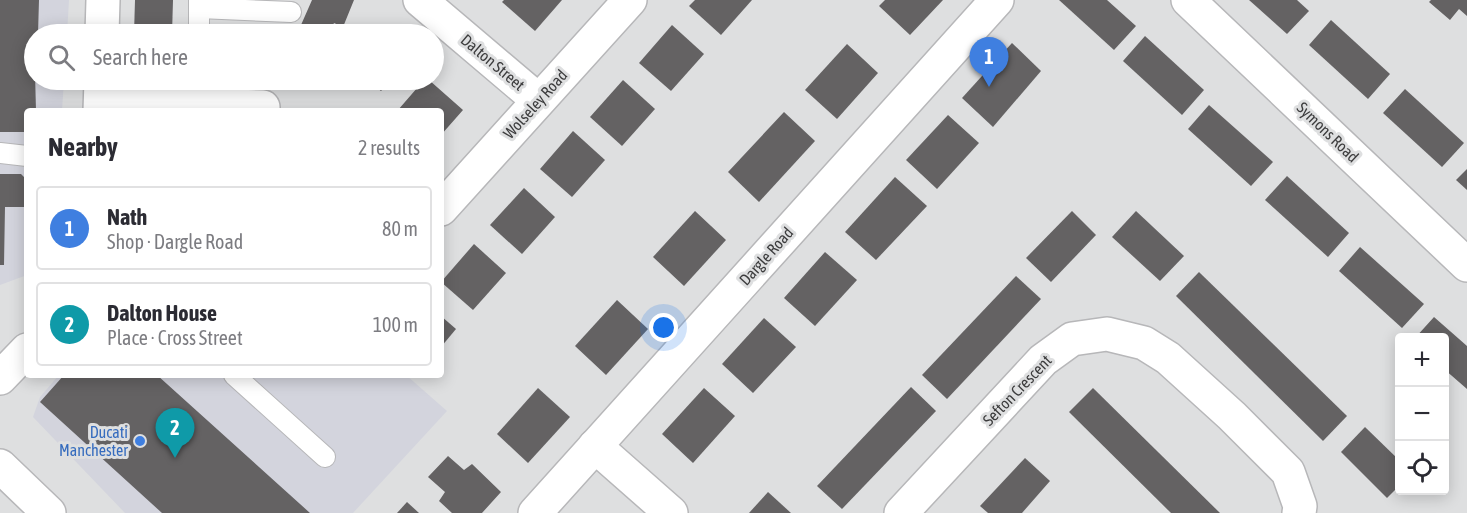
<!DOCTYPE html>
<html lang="en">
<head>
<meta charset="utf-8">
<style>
  body { margin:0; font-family:"Asap Condensed",sans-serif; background:#f2f2f3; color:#2b2b33 }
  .controls { position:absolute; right:18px; bottom:18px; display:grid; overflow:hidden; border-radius:6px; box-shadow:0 3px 15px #0003 }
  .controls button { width:54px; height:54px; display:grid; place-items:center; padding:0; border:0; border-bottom:2px solid #e1e1e2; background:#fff; color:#2b2b33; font:30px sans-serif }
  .you { position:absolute; left:664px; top:328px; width:21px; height:21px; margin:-15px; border:4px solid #fff; border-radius:50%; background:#1a73e8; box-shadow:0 0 0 9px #1a73e833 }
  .badge { display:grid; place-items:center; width:39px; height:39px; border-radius:50%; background:#111827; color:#fff; font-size:20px; font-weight:700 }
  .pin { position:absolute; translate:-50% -50px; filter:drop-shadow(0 2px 3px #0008) }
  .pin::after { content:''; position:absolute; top:32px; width:21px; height:18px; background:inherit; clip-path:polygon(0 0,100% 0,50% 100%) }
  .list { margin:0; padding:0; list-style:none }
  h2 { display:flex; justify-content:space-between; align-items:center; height:78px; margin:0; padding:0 24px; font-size:26px }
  h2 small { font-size:20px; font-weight:400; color:#7c7c81 }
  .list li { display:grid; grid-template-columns:39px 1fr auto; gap:18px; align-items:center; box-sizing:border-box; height:84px; margin:0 12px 12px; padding:0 12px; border:2px solid #e1e1e2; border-radius:6px }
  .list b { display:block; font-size:22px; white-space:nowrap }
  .list p { margin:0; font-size:20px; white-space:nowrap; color:#7c7c81 }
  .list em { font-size:20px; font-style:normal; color:#7c7c81 }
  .icon { flex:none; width:33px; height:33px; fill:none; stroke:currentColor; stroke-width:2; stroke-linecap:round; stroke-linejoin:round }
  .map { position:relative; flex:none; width:1467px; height:513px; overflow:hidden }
  .search { position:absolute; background:#fff; box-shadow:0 3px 15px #0003; left:24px; top:24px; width:420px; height:66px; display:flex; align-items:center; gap:15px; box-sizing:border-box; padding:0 21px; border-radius:33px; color:#7c7c81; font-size:22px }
  .panel { position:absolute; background:#fff; box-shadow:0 3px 15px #0003; left:24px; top:108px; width:420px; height:270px; border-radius:6px }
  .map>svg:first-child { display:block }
  .built { fill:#d3d4dd }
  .building { fill:#646263 }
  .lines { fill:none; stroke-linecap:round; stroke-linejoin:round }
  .service-casing { stroke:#b7b7b9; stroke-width:22 }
  .minor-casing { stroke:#b7b7b9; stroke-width:36 }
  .secondary-casing { stroke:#b7b7b9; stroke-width:36 }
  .trunk-casing { stroke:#b7b7b9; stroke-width:36 }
  .service { stroke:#fff; stroke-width:20 }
  .minor { stroke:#fff; stroke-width:33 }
  .secondary { stroke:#fff; stroke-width:33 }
  .trunk { stroke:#fff; stroke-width:33 }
  .shop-dot { fill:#3f7fe0; stroke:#dedfe0; stroke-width:2 }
  .labels { text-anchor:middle; stroke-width:6; stroke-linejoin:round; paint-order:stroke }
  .street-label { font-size:16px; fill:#3c3c3d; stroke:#dedfe0 }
  .shop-label { font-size:16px; fill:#366cbe; stroke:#dedfe0; text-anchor:end }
</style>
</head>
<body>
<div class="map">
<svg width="1467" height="513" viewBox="0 0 1467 513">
  <rect width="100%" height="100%" fill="#dedfe0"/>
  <!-- built -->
  <g class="built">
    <path d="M0,0h69l-2,34h-33v46h30l-2,31h-35v164l-27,10z"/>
    <path d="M59,375h347l41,36 -94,102h-228l-92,-96 7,-20z"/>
  </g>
  <!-- building -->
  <g class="building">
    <path d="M0,0h39l-1,34h-4l2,77h-9v21h-27z"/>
    <path d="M135,0h38l-1,34h-38z"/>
    <path d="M312,0h42l-11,27 -9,-4 -5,11h-5l-23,-9z"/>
    <path d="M504,0h58l-27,31 -33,-29z"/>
    <path d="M695,0h57l-31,35 -32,-29z"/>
    <path d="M885,0h58l-33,35 -31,-29z"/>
    <path d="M1059,0h48l29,26 -22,24z"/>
    <path d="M1249,0h48l12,11 -22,23z"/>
    <path d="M1431,0h36v16l-8,-7 -9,11 -21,-18z"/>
    <path d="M1331,20l59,54 -22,25 -59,-54z"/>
    <path d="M672,25l32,29 -33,37 -32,-28z"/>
    <path d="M372,26l9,8h-16z"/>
    <path d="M1145,36l59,54 -22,25 -59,-54z"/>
    <path d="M1012,43l29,28 -48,56 -31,-29z"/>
    <path d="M847,44l31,29 -41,46 -32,-29z"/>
    <path d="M367,80h24l-10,11z"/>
    <path d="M424,80h5l34,30 -22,25v-24l-43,-1z"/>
    <path d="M623,80l32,29 -33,37 -32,-29z"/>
    <path d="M1405,89l59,54 -22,24 -59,-54z"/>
    <path d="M1209,105l64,57 -22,24 -63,-57z"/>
    <path d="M784,112l31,29 -56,61 -31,-30z"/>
    <path d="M948,115l31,28 -42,46 -31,-29z"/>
    <path d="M573,131l32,29 -33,37 -32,-28z"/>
    <path d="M1467,169v21l-11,-10z"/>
    <path d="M0,174h21l6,6v27h-22l-1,58h-4z"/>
    <path d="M1287,176l62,57 -21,24 -63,-57z"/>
    <path d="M895,177l32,29 -51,54 -31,-28z"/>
    <path d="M524,188l31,29 -33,37 -32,-29z"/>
    <path d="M695,211l31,29 -42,46 -31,-29z"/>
    <path d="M1072,211l24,24 -45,47 -25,-24z"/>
    <path d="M1136,211l48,45 -24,25 -48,-44z"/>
    <path d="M474,244l32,29 -33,37 -32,-28z"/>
    <path d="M1360,247l64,57 -22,24 -63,-57z"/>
    <path d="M825,252l32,28 -42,46 -31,-28z"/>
    <path d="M1199,272l148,144 -24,25 -147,-145z"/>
    <path d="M1016,276l25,23 -94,100 -25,-24z"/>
    <path d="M617,300l31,29 -42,46 -31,-29z"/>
    <path d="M441,316l15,13 -15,18z"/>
    <path d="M1434,317l33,29v43l-23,-20v-31h-29z"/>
    <path d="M764,318l32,29 -43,46 -31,-29z"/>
    <path d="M64,375h25l2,2 2,-2h64l153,138h-148l-122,-111z"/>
    <path d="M911,387l25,24 -94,98 -25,-23z"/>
    <path d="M538,388l32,29 -42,46 -31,-29z"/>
    <path d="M704,388l31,28 -42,47 -31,-29z"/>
    <path d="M1093,388l127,125h-49l-102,-101z"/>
    <path d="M1365,427l35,34v24l-13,13 -46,-46z"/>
    <path d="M448,456l16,14 8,-6 29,28 -19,21h-30l-13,-12 6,-9 -17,-15z"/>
    <path d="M1025,458l25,23 -28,32h-34l-8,-7z"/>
    <path d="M768,492l23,21h-42z"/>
    <path d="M407,502l12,11h-22z"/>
  </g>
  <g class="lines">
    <defs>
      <g id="service">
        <path d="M199,8l92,4"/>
        <path d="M199,34v-34"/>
        <path d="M197,111v-31"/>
        <path d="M0,153l27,3"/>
        <path d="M234,375l91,82"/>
      </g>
      <g id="minor">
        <path d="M420,0l118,100"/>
        <path d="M1188,0l279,265"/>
        <path d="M101,102l162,5"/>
        <path d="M441,209l189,-209"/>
        <path d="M595,446l76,67"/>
        <path d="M535,513l462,-513"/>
        <path d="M901,513l142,-153 29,-21 35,-5 37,9 24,15 64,58 56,56 12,34 -1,7"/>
      </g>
      <g id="secondary">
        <path d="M102,34l1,-34"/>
        <path d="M100,111l1,-31"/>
        <path d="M0,378l27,-28"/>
      </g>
      <path id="trunk" d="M0,466l49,47"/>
    </defs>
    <!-- service casing -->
    <use href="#service" class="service-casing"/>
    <!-- minor casing -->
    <use href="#minor" class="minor-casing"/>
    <!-- secondary casing -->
    <use href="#secondary" class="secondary-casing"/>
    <!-- trunk casing -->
    <use href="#trunk" class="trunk-casing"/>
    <!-- service -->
    <use href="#service" class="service"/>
    <!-- minor -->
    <use href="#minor" class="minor"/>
    <!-- secondary -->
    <use href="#secondary" class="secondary"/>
    <!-- trunk -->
    <use href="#trunk" class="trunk"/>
  </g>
  <!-- markers -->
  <circle class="shop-dot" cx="140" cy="441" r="6"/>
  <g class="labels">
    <!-- street labels -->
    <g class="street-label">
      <text transform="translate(493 62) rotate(40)" y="6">Dalton Street</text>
      <text transform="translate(535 104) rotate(-48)" y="6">Wolseley Road</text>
      <text transform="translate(1328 132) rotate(44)" y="6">Symons Road</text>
      <text transform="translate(766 256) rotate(-48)" y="6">Dargle Road</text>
      <text transform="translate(1017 390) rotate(-46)" y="6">Sefton Crescent</text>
    </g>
    <!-- shop labels -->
    <g class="shop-label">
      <text x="128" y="438">Ducati<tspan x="128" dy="18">Manchester</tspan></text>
    </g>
  </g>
</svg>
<div class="controls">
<button>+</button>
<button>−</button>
<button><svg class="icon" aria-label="locate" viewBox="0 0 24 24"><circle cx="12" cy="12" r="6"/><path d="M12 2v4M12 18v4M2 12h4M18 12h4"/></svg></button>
</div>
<div class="you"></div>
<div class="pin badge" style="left:989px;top:87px;background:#3f7fe0">1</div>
<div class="pin badge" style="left:175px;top:458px;background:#0f9aa8">2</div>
<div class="search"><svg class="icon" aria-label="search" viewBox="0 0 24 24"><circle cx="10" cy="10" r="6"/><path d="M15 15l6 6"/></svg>Search here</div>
<section class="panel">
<h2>Nearby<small>2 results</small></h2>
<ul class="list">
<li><span class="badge" style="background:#3f7fe0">1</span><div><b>Nath</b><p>Shop · Dargle Road</p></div><em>80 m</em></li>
<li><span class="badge" style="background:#0f9aa8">2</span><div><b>Dalton House</b><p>Place · Cross Street</p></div><em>100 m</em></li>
</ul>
</section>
</div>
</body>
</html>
